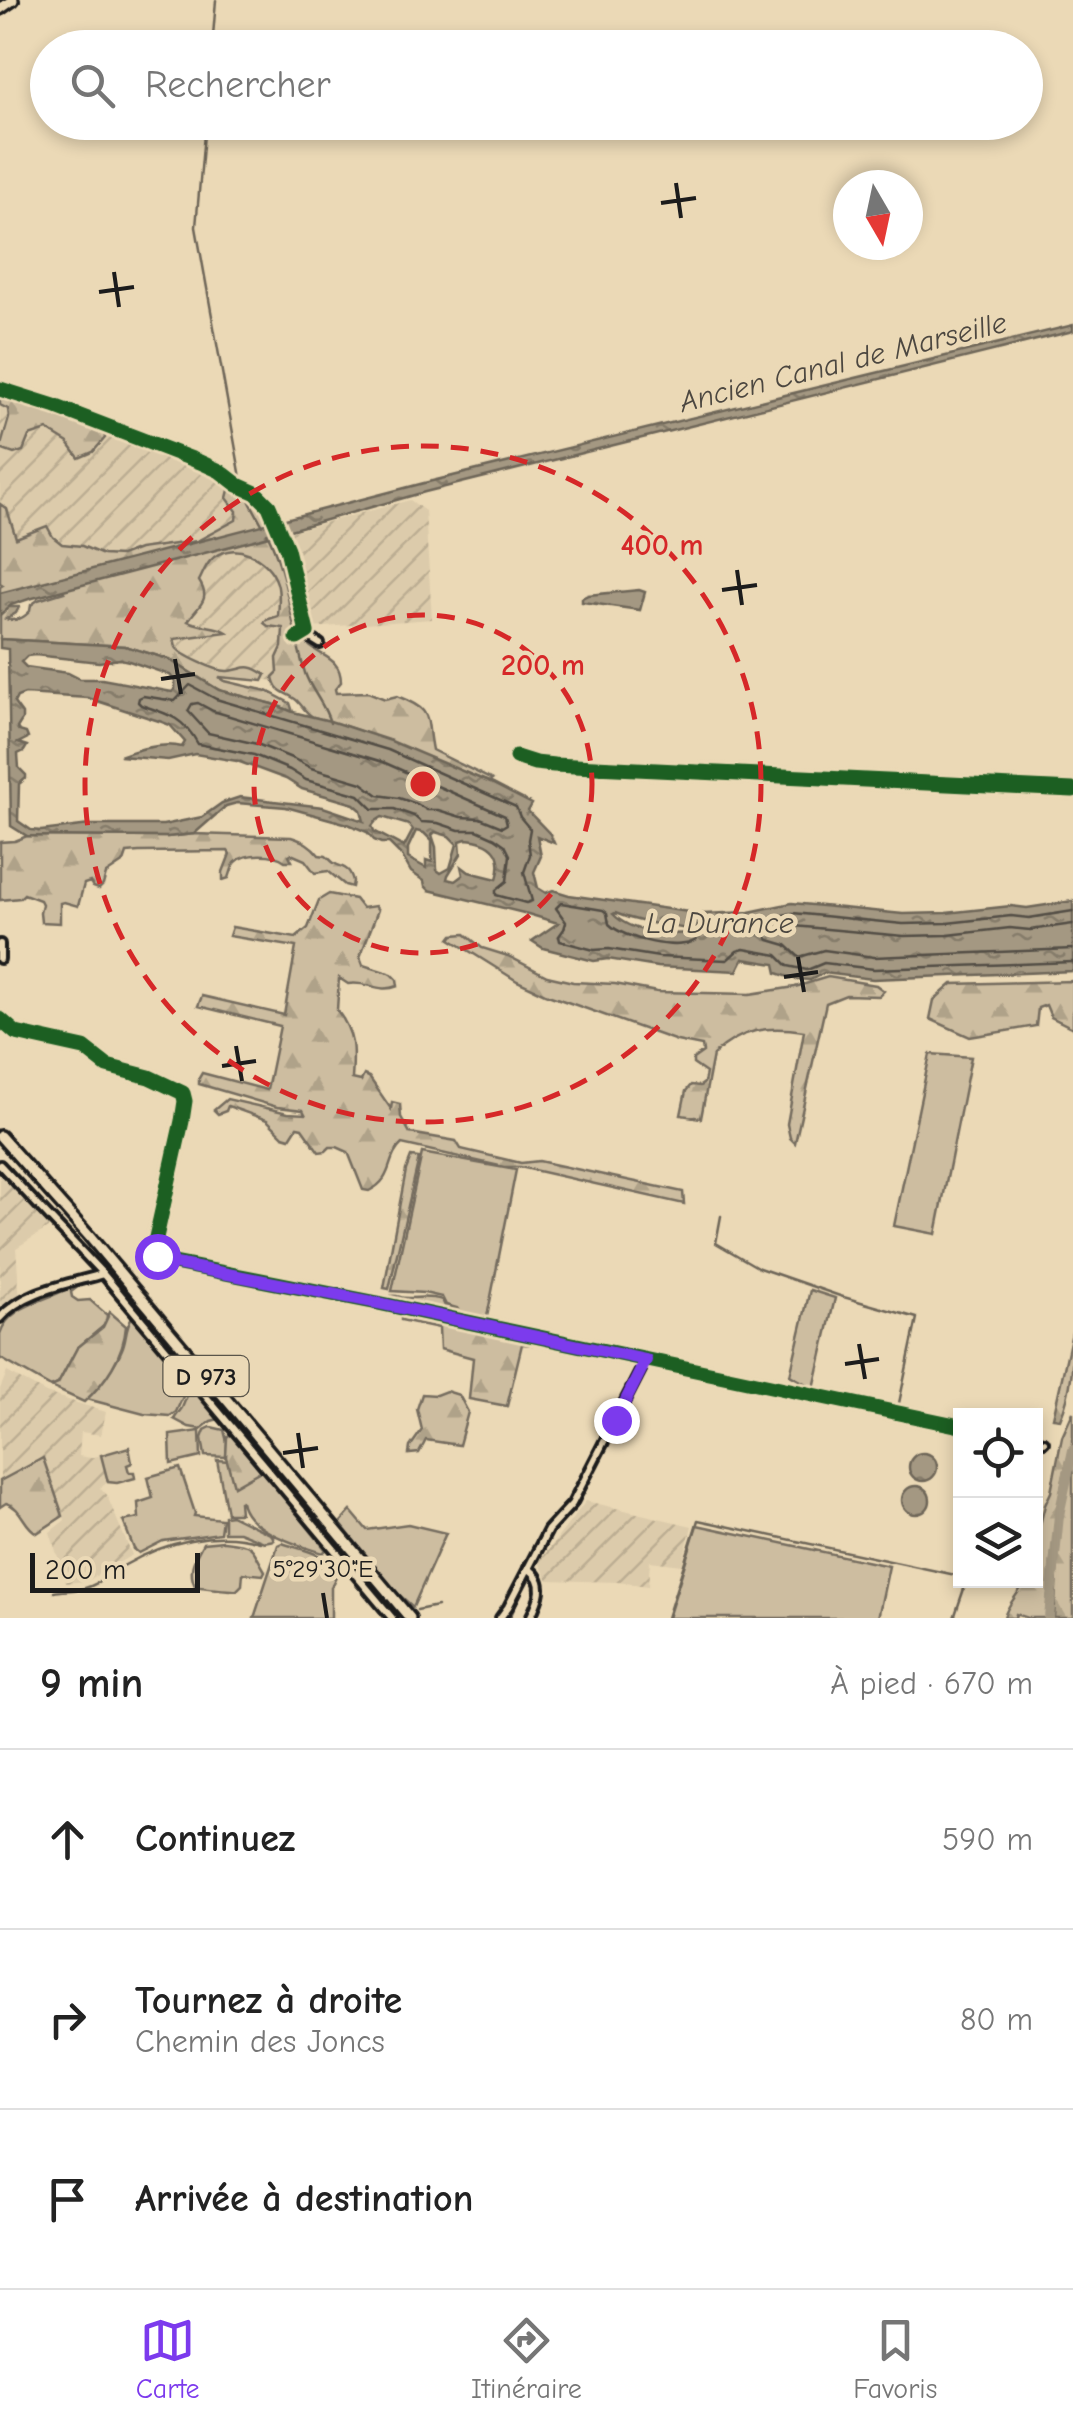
<!DOCTYPE html>
<html lang="fr">
<head>
<meta charset="utf-8">
<style>
  body { margin:0; font-family:"Comic Neue",sans-serif; background:#f2f2f2; color:#222 }
  .controls { position:absolute; right:30px; bottom:30px; display:grid; overflow:hidden; border-radius:0px; box-shadow:0 5px 15px #0003 }
  .controls button { width:90px; height:90px; display:grid; place-items:center; padding:0; border:0; border-bottom:2px solid #e0e0e0; background:#fff; color:#222; font:50px sans-serif }
  .compass { position:absolute; left:833px; top:170px; width:90px; height:90px; border-radius:50%; background:#fff; box-shadow:0 5px 15px #0003; rotate:171deg }
  .scale { position:absolute; left:30px; bottom:25px; width:170px; box-sizing:border-box; padding-left:10px; border:5px solid #1c1c1c; border-top:0; font-size:28px; line-height:35px; white-space:nowrap; color:#1c1c1c; -webkit-text-stroke:8px #ebd9b6; paint-order:stroke }
  .stop { position:absolute; width:30px; height:30px; margin:-22px; border:8px solid #7c3aed; border-radius:50%; background:#fff }
  .stop.end { background:#7c3aed; border-color:#fff; box-shadow:0 2px 10px #0008 }
  .list { margin:0; padding:0; list-style:none }
  h2 { display:flex; justify-content:space-between; align-items:center; height:130px; margin:0; padding:0 40px; font-size:42px }
  h2 small { font-size:32px; font-weight:400; color:#767676 }
  .list li { display:grid; grid-template-columns:65px 1fr auto; gap:30px; align-items:center; box-sizing:border-box; height:180px; padding:0 40px; border-top:2px solid #e0e0e0 }
  .list b { display:block; font-size:38px; white-space:nowrap }
  .list p { margin:0; font-size:32px; white-space:nowrap; color:#767676 }
  .list em { font-size:32px; font-style:normal; color:#767676 }
  .icon { flex:none; width:55px; height:55px; fill:none; stroke:currentColor; stroke-width:2; stroke-linecap:round; stroke-linejoin:round }
  .map { position:relative; flex:none; width:1073px; height:1618px; overflow:hidden }
  .search { position:absolute; background:#fff; box-shadow:0 5px 15px #0003; left:30px; right:30px; top:30px; height:110px; display:flex; align-items:center; gap:25px; box-sizing:border-box; padding:0 35px; border-radius:55px; color:#767676; font-size:38px }
  .sheet { height:670px; background:#fff }
  nav { display:flex; justify-content:space-around; align-items:center; box-sizing:border-box; height:140px; border-top:2px solid #e0e0e0; background:#fff; font-size:28px; color:#767676 }
  nav a { display:grid; justify-items:center; gap:5px }
  nav .on { color:#7c3aed }
  .map>svg:first-child { display:block }
  .industrial { fill:url(#industrial-furrows) }
  .grass { fill:#cdbda0; stroke:#746c5e; stroke-width:2.5 }
  .forest { fill:url(#forest-firs); stroke:#746c5e; stroke-width:2.5 }
  .water { fill:url(#water-ripples); stroke:#6e6659; stroke-width:2.5; fill-rule:evenodd }
  .lines { fill:none; stroke-linecap:round; stroke-linejoin:round }
  .shore { stroke:#524e45; stroke-width:2.5 }
  .stream { stroke:#6e6659; stroke-width:2.5 }
  .river { stroke:#a49882; stroke-width:10 }
  .minor-casing { stroke:#1c1c1c; stroke-width:14 }
  .major-casing { stroke:#1c1c1c; stroke-width:16 }
  .minor { stroke:#ebd9b6; stroke-width:6 }
  .major { stroke:#ebd9b6; stroke-width:9 }
  .cycleway-casing { stroke:#ebd9b6; stroke-width:21 }
  .cycleway { stroke:#1b5e20; stroke-width:15 }
  .route { stroke:#7c3aed; stroke-width:12 }
  .ticks { fill:none; stroke:#1c1c1c; stroke-width:4 }
  .ring { fill:none; stroke:#d62828; stroke-width:5; stroke-dasharray:18 12 }
  .labels { text-anchor:middle; stroke-width:9; stroke-linejoin:round; paint-order:stroke }
  .shield { fill:#ebd9b6; stroke:#5a554a; stroke-width:2.5 }
  .shield-label { font-size:25px; font-weight:bold; fill:#1c1c1c }
  .water-label { font-size:30px; font-style:italic; fill:#4c4740; stroke:#ebd9b6 }
  .ticks-label { font-size:25px; text-anchor:middle; fill:#1c1c1c; stroke:#ebd9b6; stroke-width:9; stroke-linejoin:round; paint-order:stroke }
  .centre { fill:#d62828; stroke:#ebd9b6; stroke-width:5 }
  .ring-label { font-size:30px; text-anchor:middle; font-weight:bold; fill:#d62828; stroke:#ebd9b6; stroke-width:9; stroke-linejoin:round; paint-order:stroke }
</style>
</head>
<body>
<div class="map">
<svg width="1073" height="1618" viewBox="0 0 1073 1618">
  <defs>
    <pattern id="industrial-furrows" width="10" height="10" patternUnits="userSpaceOnUse" patternTransform="scale(2.5)"><rect width="10" height="10" fill="#dccbab"/><path d="M-1 1l2-2M0 10L10 0M9 11l2-2" fill="none" stroke="#bcae93"/></pattern>
    <pattern id="forest-firs" width="22" height="20" patternUnits="userSpaceOnUse" patternTransform="scale(2.5)"><rect width="22" height="20" fill="#cdbda0"/><path d="M5 1l3.5 6h-7zM16 11l3.5 6h-7z" fill="#afa289"/></pattern>
    <pattern id="water-ripples" width="26" height="14" patternUnits="userSpaceOnUse" patternTransform="scale(2.5)"><rect width="26" height="14" fill="#a49882"/><path d="M2 4q2-2 4 0t4 0M15 11q2-2 4 0t4 0" fill="none" stroke="#857b6a"/></pattern>
  </defs>
  <rect width="100%" height="100%" fill="#ebd9b6"/>
  <filter id="ink" filterUnits="userSpaceOnUse"><feTurbulence type="fractalNoise" baseFrequency=".01" numOctaves="2"/><feDisplacementMap in="SourceGraphic" scale="20" xChannelSelector="R" yChannelSelector="G"/><feConvolveMatrix kernelMatrix="1 2 1 2 8 2 1 2 1" color-interpolation-filters="sRGB"/></filter>
  <g filter="url(#ink)">
    <!-- industrial -->
    <g class="industrial">
      <path d="M0,395l150,51 50,21 38,26 6,35 -66,24 -81,13 -97,-4z"/>
      <path d="M410,500l15,11 7,108 -121,9 -25,-95z"/>
      <path d="M266,538l19,60 14,85 -87,-8 -55,-35 -10,-72z"/>
      <path d="M0,1173l51,53 -35,22 4,52 -20,6z"/>
      <path d="M7,1372l39,21 60,19 -5,23 -20,-3 -2,24 12,2 10,-3 7,27 -8,6 7,8 25,59 -45,26 -21,2 -16,-51 15,-12 -22,-61 -43,22v-92z"/>
      <path d="M586,1501l106,25 -10,39 -32,-4 -2,25 -31,-4 -69,-2 -9,-18z"/>
    </g>
    <!-- grass -->
    <g class="grass">
      <path d="M930,1054l41,3 -35,177 -42,-8z"/>
      <path d="M422,1153l94,17 -30,152 -20,-4 -9,-10 -11,-3 -4,-8 -18,-4 -32,-2z"/>
      <path d="M73,1285l6,1 -8,6 1,5 6,4 12,-1 17,15 -1,9 -29,24 -19,36 -7,3 -51,-29c0,-7 0,-18 0,-24 9,-31 52,-33 73,-49z"/>
      <path d="M810,1290l25,8 -21,90 -24,-13z"/>
      <path d="M132,1317l57,66 -13,29 -6,4 -26,-2 -57,-15c13,-14 27,-31 35,-50 5,-11 3,-22 10,-32z"/>
      <path d="M191,1386l28,33 -8,2 -10,8 -12,-2 -15,-8 8,-11z"/>
      <path d="M211,1427l13,3 3,12 -1,15 -21,-1 -3,-18 3,-8z"/>
      <path d="M200,1431l1,26 -30,7 -1,-29z"/>
      <path d="M129,1447l3,16 -5,2 2,7h5l1,6 -18,5 -9,-1 -7,-27z"/>
      <path d="M217,1460l11,1 6,24 28,-15 64,80 -3,3c-25,-8 -77,-23 -82,-52l-2,1 1,11h-13z"/>
      <path d="M180,1468l15,45 -1,3 28,3 -2,14 -57,8 -24,12 -5,-4 -11,-28 16,-3 -1,-15 15,-5 -5,-21z"/>
      <path d="M351,1511l16,19 41,-6 38,9 -33,74 -18,-16 -55,-68z"/>
      <path d="M231,1515l41,20 2,5 -10,2 -25,-10h-15v-16z"/>
      <path d="M697,1525l192,41 -11,52h-210z"/>
      <path d="M223,1541c33,4 26,3 42,30l-2,4 -20,-2 -1,12 -5,5c-3,1 -40,-3 -42,-4 -8,-16 0,-28 8,-43z"/>
      <path d="M282,1543c20,7 47,10 55,31l-6,13v31h-77l24,-73z"/>
    </g>
    <!-- forest -->
    <g class="forest">
      <path d="M0,393l94,30 9,7 2,8 -12,14 -14,6 -11,-15 -21,-13 -18,6 -6,15 -9,3 -14,-5 9,-31 -1,-9 -8,-4z"/>
      <path d="M230,486c57,12 59,103 72,149 9,23 39,17 39,47l-6,7 1,4 32,-1 17,7 12,-3c38,15 28,20 35,54l60,30 -3,2c-59,-22 -115,-50 -176,-65 -9,-5 -11,-13 -18,-18 -11,-8 -19,-6 -22,-22l5,-5 -1,-14 5,-11 1,-19 -15,-2 -4,-3 2,-3 12,-4c1,-10 2,-23 -1,-33 -8,-26 -45,-45 -66,-23 -6,6 -8,14 -12,21 13,20 -1,24 -11,40 13,6 30,5 39,11l-53,7c1,3 1,6 2,8 4,8 42,25 52,24 17,-1 18,-10 38,4l-3,6 -44,-4 6,4 42,10 23,12 3,9 -20,-8 -54,-14 -51,-31 -43,-13 -125,-7v-32h19l-3,6 -10,6c9,3 18,-1 24,-8l1,-6 7,-5 26,-8 -5,-7 -59,16v-14l3,-2 -3,-2v-79l7,5 9,29 31,-12 6,11 9,7 20,2 21,9 18,1 18,-7 58,-8 39,-21 1,-9 -10,-13z"/>
      <path d="M194,834l97,3c13,4 20,8 28,18l7,1c3,2 5,5 8,7 10,6 15,3 19,18l-1,6 -7,-2 -17,-14 -13,2 -10,-13 -14,-6 -2,1 3,6h-7c-10,-8 -39,-9 -49,1 -4,4 -5,11 -7,16l-6,2v-8l7,-18 -2,-3 -89,1 -12,1 -3,9 -18,12 -3,11 -4,4 -6,-2 -3,-5 -6,2 -6,22 -14,-4 -4,1v20l-19,-1 -1,-9 2,-9 -2,-4 -16,-6 -4,4 -20,2v-58l15,-1 12,-5 140,1z"/>
      <path d="M329,894l26,5 7,9 13,-2 3,4 -18,47 3,8 29,9 5,5 1,7c-20,8 -31,-6 -50,-2l-9,-6 -2,32c18,24 17,40 15,69l9,2 3,-6 5,2 22,32 1,-7 8,2 1,13 9,16 46,8 5,8 60,14 18,-2 144,31 1,12 -164,-37h-16l-102,-23c-17,15 -7,34 -33,47l-6,-1 -15,-38 -11,-5h-7l-4,4 -7,1 -17,-24 -5,-1 -7,11 -7,-2 -16,-16 -39,-14 -2,5 -8,3 -4,-4 13,-11 61,14 17,1 -2,-4 -26,-3 -78,-23v-6l3,-5 65,17 13,-64 -82,-20 4,-10 82,19 12,-68 -67,-11 3,-9 64,11 12,-10 11,-28z"/>
      <path d="M465,934l17,14 26,8 39,20 26,6 42,2 42,8 93,2 45,-7 33,-10 48,8 8,6 -5,5 -33,-1 -20,8 -31,140 -5,-5 -3,-14 17,-93c-37,-6 -63,-2 -91,24l-12,63 -20,-3 5,-24 5,-6 9,1 4,-3 2,-10 -13,-9v-5l10,-7 -1,-6 -25,-5 -132,-47 -28,-13 -67,-42 3,-4z"/>
      <path d="M1073,981v47l-22,-11 -5,-12 -8,3 -2,18 -66,11 -40,-18 4,-19 18,-16z"/>
      <path d="M411,1157l8,1 -30,131 -5,-1 22,-118z"/>
      <path d="M365,1293c10,5 14,3 25,3 12,-1 6,2 18,2 12,0 21,-2 34,2l3,6 12,4 5,6 -37,-5 -63,-13 -1,-4z"/>
      <path d="M110,1312l16,14c-2,29 -21,57 -42,76l-33,-15 7,-3 19,-36 26,-21z"/>
      <path d="M401,1313l58,10 5,3 70,14 -2,5 -10,-1 -15,62 -38,-7 4,-41 -33,-9 -1,-21 -38,-8z"/>
      <path d="M1073,1328c0,33 0,61 -13,91l-7,-1z"/>
      <path d="M446,1391l13,4 9,17 -9,33 -33,-5 -7,13 -10,1 1,-7 12,-17 -5,-21 5,-15 14,1z"/>
      <path d="M1073,1412v32l-6,17 -7,34 -9,67 -5,56h-18l-12,-4 -1,4h-11c3,-14 15,-24 21,-37l11,-1v-39l9,-36 6,-13 11,-55z"/>
      <path d="M230,1434l32,36 -28,16 -8,-29 1,-20z"/>
      <path d="M1073,1457v161h-19l7,-103z"/>
      <path d="M43,1458l20,58 -26,17c-14,-7 -15,-26 -31,-30l-6,4v-26z"/>
    </g>
    <!-- water -->
    <g class="water">
      <path d="M1073,325v6l-648,161 -167,47 -229,60 -18,6 -11,10v-22l424,-110z"/>
      <path d="M639,590l6,2 -5,18 -58,-8v-4l6,-3z"/>
      <path d="M0,639l125,7 43,13 51,31 54,14 20,8 37,9 61,20 102,43 39,20 -4,7 22,23 4,9 -17,-7 4,20 -7,16 4,16 8,5 7,-3 16,5 134,19 46,-2 43,-9 111,11 43,-1 65,-7 16,2 46,-7v70l-200,8 -49,-6 -14,7 -15,-1 -18,-6 -2,-9 -32,-5 -6,12 -80,-4 -49,-8 -14,2 -51,-13 -11,-7 26,-18 -30,-9 -99,-24 -4,-4 -1,-5 -13,-9 -9,-16 -13,-13h-8l-7,-3 -7,-8 -19,-8 -62,-17 -49,-4 -11,3 -32,28 -27,3 -140,-1 -16,-10 -3,-177 -8,-1zM35,655l64,7 21,-3 9,2 41,14 5,6v8l-3,3 -70,-13h-22l-12,-6 -42,-6 -5,-5 6,-6zM25,694l63,4 74,24 8,3 15,17 -3,5c-19,-5 -44,2 -62,9l48,4 27,-6 42,7 49,18 16,10 52,15 7,6 3,11 -41,-14 -83,-10 -18,6 -20,14 -39,8h-73l-49,6 -10,-1 -13,-9 1,-37 7,-6v-3l-7,-7 -1,-14 6,-3 3,-5 -9,-3 10,-5 -2,-5 -7,-2 -2,-3 5,-8v-6l-8,-11 3,-6zM382,817l27,8 4,5 -9,17 -30,-16 -2,-5 4,-5zM416,831l8,2 8,8v21l-6,-2v8l-18,-10v-10zM435,832l14,4 8,8 -7,24 -9,5 -4,-3 -1,-23 -4,-12zM466,839c26,2 39,14 31,40l-28,-7 -8,-6 2,9 -8,6 -8,-2 1,-4 13,-21 -1,-13zM615,913c24,10 48,11 72,16l1,4c-21,2 -57,0 -75,-19z"/>
      <circle cx="923" cy="1467" r="14"/>
      <circle cx="916" cy="1500" r="14"/>
    </g>
    <g class="lines">
      <!-- shore -->
      <g class="shore">
        <path d="M190,685l26,14 172,51 128,57 4,10 10,12 -2,11 2,15 -6,17 8,29 -6,2 -30,-8v-5l11,-9 3,-26 -5,-10 -10,-7 -18,-8h-18l-21,-7 -17,-1 -7,-6 -20,-7h-21l-14,-14 -53,-15 -16,-10 -36,-15 -56,-11c-14,-26 -29,-30 -57,-39l-3,-3 1,-4 4,-2 32,5z"/>
        <path d="M198,703l15,8 170,51 122,54 2,8 -5,3 -22,-9 -19,-1 -23,-7h-11l-10,-6 -18,-6 -21,-3 -16,-12 -51,-15 -17,-9 -37,-15 -49,-11 -20,-22 4,-7z"/>
        <path d="M1073,911l-44,7 -18,-2 -64,7 -44,1 -110,-11 -44,9 -48,2 -3,3 -2,13c-18,12 -72,-1 -87,-16l-2,-11 -4,-3 -42,-7 -5,5 10,14 -2,7 -5,7 1,5 34,9 15,-1 50,8 68,3 10,-9 7,-2 33,6 11,11 19,4 17,-7 50,6 199,-7"/>
        <path d="M1073,924l-43,6 -20,-2 -62,7 -44,1 -110,-10 -25,5 -3,5 3,4 17,5 13,12 25,-7 50,7 199,-8"/>
      </g>
      <!-- stream -->
      <g class="stream">
        <path d="M212,48l4,-48"/>
        <path d="M205,122l-9,105 47,262 20,37"/>
        <path d="M267,533c22,44 24,94 38,140 6,18 20,31 25,50"/>
        <path d="M721,1216l-5,27 43,25 81,28 77,22 -19,90"/>
        <path d="M54,1592c10,-2 22,-1 31,-4 14,-3 28,-16 40,-23 40,-23 90,-36 135,-23"/>
        <path d="M417,1610l20,-4"/>
        <path d="M510,1618l12,-28"/>
        <path d="M667,1618l31,-98 262,56"/>
        <path d="M954,1618l13,-38"/>
      </g>
      <!-- river -->
      <path class="river" d="M1049,1618l10,-103 14,-65"/>
      <defs>
        <g id="minor">
          <path d="M0,389l54,17 146,56 20,9 18,14 18,8 13,13 18,43 20,83 -10,6"/>
          <path d="M307,632l5,7 8,5"/>
          <path d="M516,757l19,6 19,2 519,25"/>
          <path d="M0,944v15"/>
          <path d="M0,1019l16,14 68,15 23,18 42,11 34,16 2,8 -3,20 -27,121 1,11 8,8 214,42 582,123"/>
          <path d="M0,1165l103,109 289,344"/>
          <path d="M0,1318c24,-28 69,-34 103,-44"/>
          <path d="M1036,1440l8,2"/>
          <path d="M528,1568c20,14 11,32 2,50"/>
          <path d="M500,1618l8,-11 40,-77 24,-26 74,-144"/>
        </g>
        <g id="major">
          <path d="M0,9l13,-9"/>
          <path d="M0,1136l89,100 321,382"/>
        </g>
      </defs>
      <!-- minor casing -->
      <use href="#minor" class="minor-casing"/>
      <!-- major casing -->
      <use href="#major" class="major-casing"/>
      <!-- minor -->
      <use href="#minor" class="minor"/>
      <!-- major -->
      <use href="#major" class="major"/>
      <defs>
        <g id="cycleway">
          <path d="M0,389l54,17 146,56 20,9 18,14 18,8 13,13 18,43 20,83 -10,6"/>
          <path d="M516,757l19,6 19,2 519,25"/>
          <path d="M0,1019l16,14 68,15 23,18 42,11 34,16 2,8 -3,20 -27,121 1,11 8,8 214,42 582,123"/>
        </g>
      </defs>
      <!-- cycleway casing -->
      <use href="#cycleway" class="cycleway-casing"/>
      <!-- cycleway -->
      <use href="#cycleway" class="cycleway"/>
    </g>
  </g>
  <g class="lines" filter="url(#ink)">
    <!-- route -->
    <path class="route" d="M157,1256l14,7 207,40 268,57 -30,60"/>
  </g>
  <!-- ticks -->
  <path class="ticks" d="M676,183l5,35M661,203l35,-5M114,272l5,35M99,292l35,-5M737,570l5,35M722,590l35,-5M175,659l6,35M161,679l34,-5M798,957l6,35M784,977l34,-5M236,1046l6,35M222,1066l34,-5M859,1344l6,35M845,1364l34,-5M298,1433l5,35M283,1453l35,-5M323,1593l4,25"/>
  <!-- distance rings -->
  <g class="ring">
    <circle cx="423" cy="784" r="169"/>
    <circle cx="423" cy="784" r="338"/>
  </g>
  <g class="labels">
    <!-- shield labels -->
    <rect class="shield" x="163.5" y="1356" width="85" height="40" rx="8"/>
    <g class="shield-label">
      <text x="206" y="1385">D 973</text>
    </g>
    <!-- water labels -->
    <g class="water-label">
      <text transform="translate(843 362) rotate(-14)" y="10">Ancien Canal de Marseille</text>
      <text x="720" y="933">La Durance</text>
    </g>
  </g>
  <g class="ticks-label">
    <text x="323" y="1577">5°29'30"E</text>
  </g>
  <circle cx="423" cy="784" r="15" class="centre"/>
  <g class="ring-label">
    <text x="662" y="555">400 m</text>
    <text x="543" y="675">200 m</text>
  </g>
</svg>
<div class="controls">
<button><svg class="icon" aria-label="locate" viewBox="0 0 24 24"><circle cx="12" cy="12" r="6"/><path d="M12 2v4M12 18v4M2 12h4M18 12h4"/></svg></button>
<button><svg class="icon" aria-label="layers" viewBox="0 0 24 24"><path d="M12 4l9 5-9 5-9-5zM3 14l9 5 9-5"/></svg></button>
</div>
<svg class="compass" viewBox="-18 -18 36 36"><path d="M0-13l5 13h-10z" fill="#e53935"/><path d="M0 13l5-13h-10z" fill="#767676"/></svg>
<div class="scale">200 m</div>
<div class="stop" style="left:157px;top:1256px"></div>
<div class="stop end" style="left:616px;top:1420px"></div>
<div class="search"><svg class="icon" aria-label="search" viewBox="0 0 24 24"><circle cx="10" cy="10" r="6"/><path d="M15 15l6 6"/></svg>Rechercher</div>
</div>
<section class="sheet">
<h2>9 min<small>À pied · 670 m</small></h2>
<ul class="list">
<li><svg class="icon" aria-label="ahead" viewBox="0 0 24 24"><path d="M12 20V5M6 11l6-6 6 6"/></svg><div><b>Continuez</b></div><em>590 m</em></li>
<li><svg class="icon" aria-label="right" viewBox="0 0 24 24"><path d="M7 20v-9h11M14 6l5 5-5 5"/></svg><div><b>Tournez à droite</b><p>Chemin des Joncs</p></div><em>80 m</em></li>
<li><svg class="icon" aria-label="arrive" viewBox="0 0 24 24"><path d="M6 21V4h12l-3 4 3 4H6"/></svg><div><b>Arrivée à destination</b></div></li>
</ul>
</section>
<nav>
<a class="on"><svg class="icon" aria-label="map" viewBox="0 0 24 24"><path d="M3 6l6-2 6 2 6-2v14l-6 2-6-2-6 2zM9 4v14M15 6v14"/></svg>Carte</a>
<a><svg class="icon" aria-label="directions" viewBox="0 0 24 24"><path d="M12 3l9 9-9 9-9-9zM9 14v-3h6M13 9l2 2-2 2"/></svg>Itinéraire</a>
<a><svg class="icon" aria-label="saved" viewBox="0 0 24 24"><path d="M7 4h10v16l-5-4-5 4z"/></svg>Favoris</a>
</nav>
</body>
</html>
